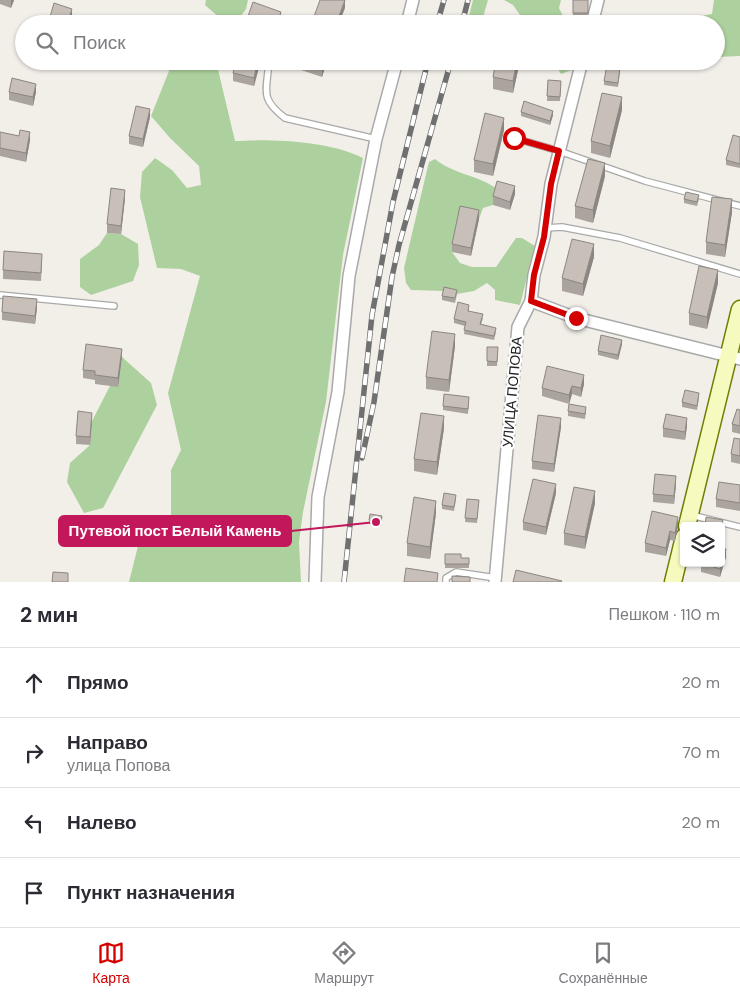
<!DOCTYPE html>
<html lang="ru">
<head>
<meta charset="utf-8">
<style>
  body { margin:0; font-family:"DM Sans",sans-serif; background:#f7f7f7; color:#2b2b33 }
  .controls { position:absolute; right:15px; bottom:15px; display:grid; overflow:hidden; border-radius:5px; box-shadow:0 1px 4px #0004 }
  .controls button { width:45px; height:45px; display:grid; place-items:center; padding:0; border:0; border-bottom:1px solid #e1e1e2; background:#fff; color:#2b2b33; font:25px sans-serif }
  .stop { position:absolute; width:15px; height:15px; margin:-11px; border:4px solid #d40000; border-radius:50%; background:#fff }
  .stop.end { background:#d40000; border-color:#fff; box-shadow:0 1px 5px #0008 }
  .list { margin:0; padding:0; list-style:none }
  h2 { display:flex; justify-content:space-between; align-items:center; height:65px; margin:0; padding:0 20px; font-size:21px }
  h2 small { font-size:16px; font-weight:400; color:#7c7c81 }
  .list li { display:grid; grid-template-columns:32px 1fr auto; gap:15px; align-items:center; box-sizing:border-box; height:70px; padding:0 20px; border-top:1px solid #e1e1e2 }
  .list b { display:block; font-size:19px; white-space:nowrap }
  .list p { margin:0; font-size:16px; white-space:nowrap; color:#7c7c81 }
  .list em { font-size:16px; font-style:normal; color:#7c7c81 }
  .icon { flex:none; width:28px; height:28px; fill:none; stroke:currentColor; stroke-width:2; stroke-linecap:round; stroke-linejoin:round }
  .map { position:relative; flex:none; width:740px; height:582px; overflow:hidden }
  .search { position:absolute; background:#fff; box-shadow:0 1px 4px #0004; left:15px; right:15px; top:15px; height:55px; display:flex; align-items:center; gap:12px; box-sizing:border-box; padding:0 18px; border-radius:28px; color:#7c7c81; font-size:19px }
  .sheet { height:345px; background:#fff }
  nav { display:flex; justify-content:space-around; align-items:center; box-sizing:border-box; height:70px; border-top:1px solid #e1e1e2; background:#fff; font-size:14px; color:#7c7c81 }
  nav a { display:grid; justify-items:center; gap:2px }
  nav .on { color:#d40000 }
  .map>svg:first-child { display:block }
  .forest { fill:#add19e }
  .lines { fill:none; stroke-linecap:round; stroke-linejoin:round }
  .lane-casing { stroke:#a9a9a9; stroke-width:8 }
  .street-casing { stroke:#a9a9a9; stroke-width:14 }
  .secondary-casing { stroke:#707d05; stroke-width:19 }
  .lane { stroke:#fff; stroke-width:5.5 }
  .street { stroke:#fff; stroke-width:11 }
  .secondary { stroke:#f7fabf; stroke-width:16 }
  .rail-casing { stroke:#707070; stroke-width:5.5 }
  .rail { stroke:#fff; stroke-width:4; stroke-dasharray:11; stroke-linecap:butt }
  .wall { fill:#aba49e }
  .shaded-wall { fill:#8b8681 }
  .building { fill:#c7bfb8; stroke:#8b8681 }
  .route { stroke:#d40000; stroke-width:6 }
  .labels { text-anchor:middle; stroke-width:4.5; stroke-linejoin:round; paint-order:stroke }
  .street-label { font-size:14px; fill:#222; stroke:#fff }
  .leader { fill:none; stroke:#c2185b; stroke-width:2 }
  .callout-dot { fill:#c2185b; stroke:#fff; stroke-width:2 }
  .callout { fill:#c2185b; stroke:#c2185b; stroke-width:2 }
  .callout-label { font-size:15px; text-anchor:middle; font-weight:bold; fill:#fff }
</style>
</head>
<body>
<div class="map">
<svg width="740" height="582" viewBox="0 0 740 582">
  <rect width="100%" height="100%" fill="#f2efe9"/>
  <!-- forest -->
  <g class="forest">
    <path d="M206,0h42l-2,9 -11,15c-12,-2 -21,-11 -30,-19z"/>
    <path d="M473,0h15l-7,24h-14z"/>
    <path d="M504,0h57l-2,8 8,16h-26l-2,-3 -14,1 -12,-17z"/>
    <path d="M714,0h26v56l-24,1v-33h-22l2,-7 16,-3z"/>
    <path d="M173,61h43l19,80c37,-2 94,0 128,17l-20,97 -17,147 -23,110 -4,30 2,40h-172l9,-36 33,-16v-60l10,-20 -13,-57 32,-117 -19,-7 -24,-1 -17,-71 2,-25 13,-14 17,12 15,18 14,-3 -2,-19 -29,-28 -19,-22z"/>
    <path d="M553,61h25l-4,8 -13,5z"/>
    <path d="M435,159c18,15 43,16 62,30l-4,16 -10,3 -4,11 -19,-4 -8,37 8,11 12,4h24l20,-29h6l13,8 -15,59 -25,-5v-10l-8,-7 -13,8 -17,3 -13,-3 -33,-1 -5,-7 -2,-15 22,-94 3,-12z"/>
    <path d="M107,233l14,1 17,10 1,21 -6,16 -42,14 -11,-8v-28l19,-14z"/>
    <path d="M122,357l29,26 6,22 -54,103 -19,5 -17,-31 3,-19 20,-18 2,-24 18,-35h8z"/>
  </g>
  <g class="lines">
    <defs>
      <g id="lane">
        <path d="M269,61c-2,30 -10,37 16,57l91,21"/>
        <path d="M514,138l45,13 86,30 95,25"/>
        <path d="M545,228l17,-1 58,11 120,36"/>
        <path d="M0,295l114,11"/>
        <path d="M691,515l49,12"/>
        <path d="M446,582v-4l10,-6 40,6"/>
      </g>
      <g id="street">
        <path d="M407,24l6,-24"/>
        <path d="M592,24l6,-24"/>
        <path d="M531,301l45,17 164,41"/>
        <path d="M315,582l3,-85 20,-105 11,-116 27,-137 21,-78"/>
        <path d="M495,582l23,-255 13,-26 3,-26 10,-38 7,-53 31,-123"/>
      </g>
      <g id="secondary">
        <path d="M687,526l53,-217"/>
        <path d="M673,582l11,-45"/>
      </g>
    </defs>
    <!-- lane casing -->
    <use href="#lane" class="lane-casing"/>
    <!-- street casing -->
    <use href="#street" class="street-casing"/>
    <!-- secondary casing -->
    <use href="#secondary" class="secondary-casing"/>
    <!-- lane -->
    <use href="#lane" class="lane"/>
    <!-- street -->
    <use href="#street" class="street"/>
    <!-- secondary -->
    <use href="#secondary" class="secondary"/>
    <defs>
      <g id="rail">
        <path d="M437,24l7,-24"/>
        <path d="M462,24l6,-24"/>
        <path d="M362,458l12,-56 18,-125 7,-32 52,-184"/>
        <path d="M344,582l28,-267 21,-113 35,-141"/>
      </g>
    </defs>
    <!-- rail casing -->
    <use href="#rail" class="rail-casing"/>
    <!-- rail -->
    <use href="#rail" class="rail"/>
  </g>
  <!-- wall -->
  <g class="wall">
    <path d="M0,0h14l-3,8 -11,-4z"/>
    <rect x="573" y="0" width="15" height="21"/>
    <path d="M259,61v6l-5,19 -21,-5v-8z"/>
    <path d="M301,61h26l-5,16 -21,-7z"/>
    <path d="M496,61h24l-7,32 -20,-4v-12z"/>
    <path d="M620,72l-2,15 -14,-2v-4z"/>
    <path d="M548,80l13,1 -1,20h-13z"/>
    <path d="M9,92h27l-3,14 -24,-6z"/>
    <path d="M622,110l-12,48 -19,-5v-12z"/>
    <path d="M521,112l32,3 -3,10 -29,-9z"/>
    <path d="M150,117l-7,30 -14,-3v-8z"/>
    <path d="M504,130l-11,46 -19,-4v-12z"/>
    <path d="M0,132l19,4 11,4 -4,22 -26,-6z"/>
    <path d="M740,137v31l-14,-3v-5z"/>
    <path d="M605,176l-12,47 -18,-5v-12z"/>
    <path d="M515,194l-5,16 -17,-5v-9z"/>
    <path d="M125,198l-4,36 -14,-1v-9z"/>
    <path d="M684,199h15l-2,7 -13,-3z"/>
    <path d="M732,212l-7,45 -19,-3v-12z"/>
    <path d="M479,219l-8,37 -19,-4v-8z"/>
    <path d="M594,257l-11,39 -21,-5v-13z"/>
    <path d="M42,262l-1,19 -38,-2v-9z"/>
    <path d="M718,283l-11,46 -18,-4v-12z"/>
    <path d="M457,294l-2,9 -13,-3v-4z"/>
    <path d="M37,308l-2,16 -33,-4v-8z"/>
    <path d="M469,309v2l14,7 -2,7 15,7 -2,8 -30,-6 1,-8 -11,-3v-4z"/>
    <path d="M622,344l-4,16 -20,-5v-4z"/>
    <path d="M455,346l-6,46 -23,-3v-12z"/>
    <path d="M487,347h11l-1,19h-10z"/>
    <path d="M122,357l-4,30 -23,-3v-4l-12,-2v-8z"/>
    <path d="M584,384l-3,13 -9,-3 -3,10 -27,-8v-8z"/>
    <path d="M699,398l-2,12 -15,-3v-5z"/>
    <path d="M469,401l-1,13 -25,-4v-4z"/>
    <path d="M740,410v24l-8,-2v-8z"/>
    <path d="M568,411l18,1 -1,7 -17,-3z"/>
    <path d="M92,421l-2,24 -14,-1v-8z"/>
    <path d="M687,426l-2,14 -22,-3v-9z"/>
    <path d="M561,427l-7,45 -22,-3v-8z"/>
    <path d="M444,428l-7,47 -23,-4v-12z"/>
    <path d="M740,439v25l-9,-2v-8z"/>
    <path d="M676,484l-2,20 -21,-2v-8z"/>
    <path d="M740,485v26l-24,-4v-8z"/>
    <path d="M556,493l-10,42 -23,-5v-8z"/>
    <path d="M456,499l-2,12 -12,-2v-4z"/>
    <path d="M467,499l12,1 -2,23 -12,-1z"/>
    <path d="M595,503l-10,46 -21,-4v-12z"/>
    <path d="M436,513l-6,46 -23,-3v-13z"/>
    <path d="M369,520h13l-1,6 -12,-2z"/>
    <path d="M678,526l-3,15 -5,-1 -4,16 -21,-4v-9z"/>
    <path d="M445,554l16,4h8v10h-24z"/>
    <path d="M726,557l-6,20 -19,-5v-9z"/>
  </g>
  <!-- shaded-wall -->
  <g class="shaded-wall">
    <path d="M11,0h3l-3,8z"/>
    <path d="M345,0v8l-6,16h-3z"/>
    <path d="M72,9v8l-2,7h-3z"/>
    <path d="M281,12v8l-1,4h-3z"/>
    <path d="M258,61h1v6l-5,19v-8z"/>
    <path d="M324,61h3l-5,16v-9z"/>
    <path d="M517,61h3l-7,32v-12z"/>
    <path d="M36,84v8l-3,14v-9z"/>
    <path d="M622,97v13l-12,48v-12z"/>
    <path d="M150,109v8l-7,30v-8z"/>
    <path d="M553,111v4l-3,10v-4z"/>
    <path d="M504,118v12l-11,46v-12z"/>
    <path d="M30,132v8l-4,22v-9z"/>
    <path d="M605,163v13l-12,47v-13z"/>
    <path d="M515,186v8l-5,16v-8z"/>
    <path d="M125,190v8l-4,36v-8z"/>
    <path d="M732,199v13l-7,45v-12z"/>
    <path d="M479,210v9l-8,37v-8z"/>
    <path d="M594,244v13l-11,39v-12z"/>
    <path d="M718,270v13l-11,46v-12z"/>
    <path d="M37,299v9l-2,16v-8z"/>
    <path d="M455,334v12l-6,46v-12z"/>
    <path d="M622,340v4l-4,16v-5z"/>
    <path d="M122,349v8l-4,30v-9z"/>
    <path d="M584,375v9l-3,13v-9z"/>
    <path d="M572,386v8l-3,10v-9z"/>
    <path d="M92,413v8l-2,24v-8z"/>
    <path d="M444,416v12l-7,47v-13z"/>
    <path d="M561,418v9l-7,45v-8z"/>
    <path d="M687,418v8l-2,14v-8z"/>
    <path d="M676,476v8l-2,20v-8z"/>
    <path d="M556,484v9l-10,42v-8z"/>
    <path d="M595,491v12l-10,46v-12z"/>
    <path d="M436,501v12l-6,46v-12z"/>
    <path d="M678,517v9l-3,15v-8z"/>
    <path d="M723,520v8l-2,8v-8z"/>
    <path d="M670,531v9l-4,16v-8z"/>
    <path d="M726,549v8l-6,20v-8z"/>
  </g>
  <!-- building -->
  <g class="building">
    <path d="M320,0h25l-9,24h-19l-5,-2z"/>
    <rect x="573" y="0" width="15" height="13"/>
    <path d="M253,2l28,10 -4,11 3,1h-29l-5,-2z"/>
    <path d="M54,3l18,6 -5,15h-19z"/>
    <path d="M236,61h22l-4,17 -21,-5z"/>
    <path d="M301,61h23l-2,7 -21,-6z"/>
    <path d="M496,61h21l-4,20 -20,-4z"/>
    <path d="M607,65l13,2 -2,16 -14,-2z"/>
    <path d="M12,78l24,6 -3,13 -24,-5z"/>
    <path d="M548,80l13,1 -1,16 -13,-1z"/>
    <path d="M602,93l20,4 -12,49 -19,-5z"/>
    <path d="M524,101l29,10 -3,10 -29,-9z"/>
    <path d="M136,106l14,3 -7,30 -14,-3z"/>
    <path d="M485,113l19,5 -11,46 -19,-4z"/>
    <path d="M20,130l10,2 -4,21 -26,-5v-16l19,4z"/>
    <path d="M733,135l7,2v27l-14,-4z"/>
    <path d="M588,159l17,4 -12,47 -18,-4z"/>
    <path d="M497,181l18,5 -5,16 -17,-6z"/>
    <path d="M111,188l14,2 -4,36 -14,-2z"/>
    <path d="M686,192l13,3 -2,7 -13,-3z"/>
    <path d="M712,197l20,2 -7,46 -19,-3z"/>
    <path d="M460,206l19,4 -8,38 -19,-4z"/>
    <path d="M572,239l22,5 -11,40 -21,-6z"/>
    <path d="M4,251l38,3 -1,19 -38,-3z"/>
    <path d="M699,266l19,4 -11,47 -18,-4z"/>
    <path d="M444,287l13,3 -2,8 -13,-2z"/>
    <path d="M3,296l34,3 -2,17 -33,-4z"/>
    <path d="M458,302l11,3 -1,6 15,3 -3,10 16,4 -2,8 -30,-6 2,-8 -12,-3z"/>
    <path d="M432,331l23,3 -6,46 -23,-3z"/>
    <path d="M601,335l21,5 -4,15 -20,-4z"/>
    <path d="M86,344l36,5 -4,29 -23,-3v-4l-12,-1z"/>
    <path d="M487,347h11l-1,15 -10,-1z"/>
    <path d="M547,366l37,9 -3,13 -9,-2 -3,9 -27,-7z"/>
    <path d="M685,390l14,3 -2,13 -15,-4z"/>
    <path d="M444,394l25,3 -1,12 -25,-3z"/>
    <path d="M569,404l17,3 -1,7 -17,-3z"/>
    <path d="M737,409l3,1v16l-8,-2z"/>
    <path d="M78,411l14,2 -2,24 -14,-1z"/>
    <path d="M421,413l23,3 -7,46 -23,-3z"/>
    <path d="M666,414l21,4 -2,14 -22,-4z"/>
    <path d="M538,415l23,3 -7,46 -22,-3z"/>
    <path d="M734,438l6,1v17l-9,-2z"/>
    <path d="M655,474l21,2 -2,20 -21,-2z"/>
    <path d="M533,479l23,5 -10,43 -23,-5z"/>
    <path d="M719,482l21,3v18l-24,-4z"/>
    <path d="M574,487l21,4 -10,46 -21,-4z"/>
    <path d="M444,493l12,2 -2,12 -12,-2z"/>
    <path d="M414,497l22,4 -6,46 -23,-4z"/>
    <path d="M467,499l12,1 -2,19 -12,-1z"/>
    <path d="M652,511l26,6 -3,16 -5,-2 -4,17 -21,-5z"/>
    <path d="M370,514l12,2 -1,6 -12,-2z"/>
    <path d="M706,517l17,3 -2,8v-2h-16z"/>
    <path d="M721,548l5,1 -6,20 -19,-6h20z"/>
    <path d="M445,554h16v4h8v6h-24z"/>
    <path d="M406,568l32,5 -1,9h-33z"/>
    <path d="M516,570l46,11 -1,1h-48z"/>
    <path d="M53,572l15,1v9h-16z"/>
    <path d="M452,576l18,1v5h-18z"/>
  </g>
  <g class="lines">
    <!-- route -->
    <path class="route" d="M514,138l45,13 -8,33 -7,53 -10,38 -3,26 45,17"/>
  </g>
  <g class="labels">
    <!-- street labels -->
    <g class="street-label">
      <text transform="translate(512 392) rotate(-85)" y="5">УЛИЦА ПОПОВА</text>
    </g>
  </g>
  <!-- callouts -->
  <path class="leader" d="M376 522L291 531"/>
  <circle class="callout-dot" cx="376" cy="522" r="5"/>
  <rect class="callout" x="59" y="516" width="232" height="30" rx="5"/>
  <g class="callout-label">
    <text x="175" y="536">Путевой пост Белый Камень</text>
  </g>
</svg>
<div class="controls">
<button><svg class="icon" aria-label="layers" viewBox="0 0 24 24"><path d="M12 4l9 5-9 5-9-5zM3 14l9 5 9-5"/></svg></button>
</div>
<div class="stop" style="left:514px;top:138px"></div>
<div class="stop end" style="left:576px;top:318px"></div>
<div class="search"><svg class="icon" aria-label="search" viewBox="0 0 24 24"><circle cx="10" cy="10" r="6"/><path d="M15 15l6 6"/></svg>Поиск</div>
</div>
<section class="sheet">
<h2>2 мин<small>Пешком · 110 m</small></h2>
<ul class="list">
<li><svg class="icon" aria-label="ahead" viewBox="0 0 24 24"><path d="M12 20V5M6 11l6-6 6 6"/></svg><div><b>Прямо</b></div><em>20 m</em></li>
<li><svg class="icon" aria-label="right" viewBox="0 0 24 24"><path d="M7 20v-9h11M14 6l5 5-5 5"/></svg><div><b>Направо</b><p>улица Попова</p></div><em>70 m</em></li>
<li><svg class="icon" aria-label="left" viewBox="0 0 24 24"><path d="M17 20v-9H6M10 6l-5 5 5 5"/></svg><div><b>Налево</b></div><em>20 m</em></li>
<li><svg class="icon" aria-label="arrive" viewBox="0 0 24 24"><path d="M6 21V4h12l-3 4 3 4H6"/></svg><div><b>Пункт назначения</b></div></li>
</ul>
</section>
<nav>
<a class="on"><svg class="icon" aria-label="map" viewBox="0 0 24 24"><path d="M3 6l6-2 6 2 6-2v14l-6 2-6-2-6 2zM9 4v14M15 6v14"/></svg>Карта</a>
<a><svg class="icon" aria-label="directions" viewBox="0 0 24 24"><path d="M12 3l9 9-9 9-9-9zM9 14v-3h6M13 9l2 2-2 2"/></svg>Маршрут</a>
<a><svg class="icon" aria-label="saved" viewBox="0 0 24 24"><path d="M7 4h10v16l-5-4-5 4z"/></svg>Сохранённые</a>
</nav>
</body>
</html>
